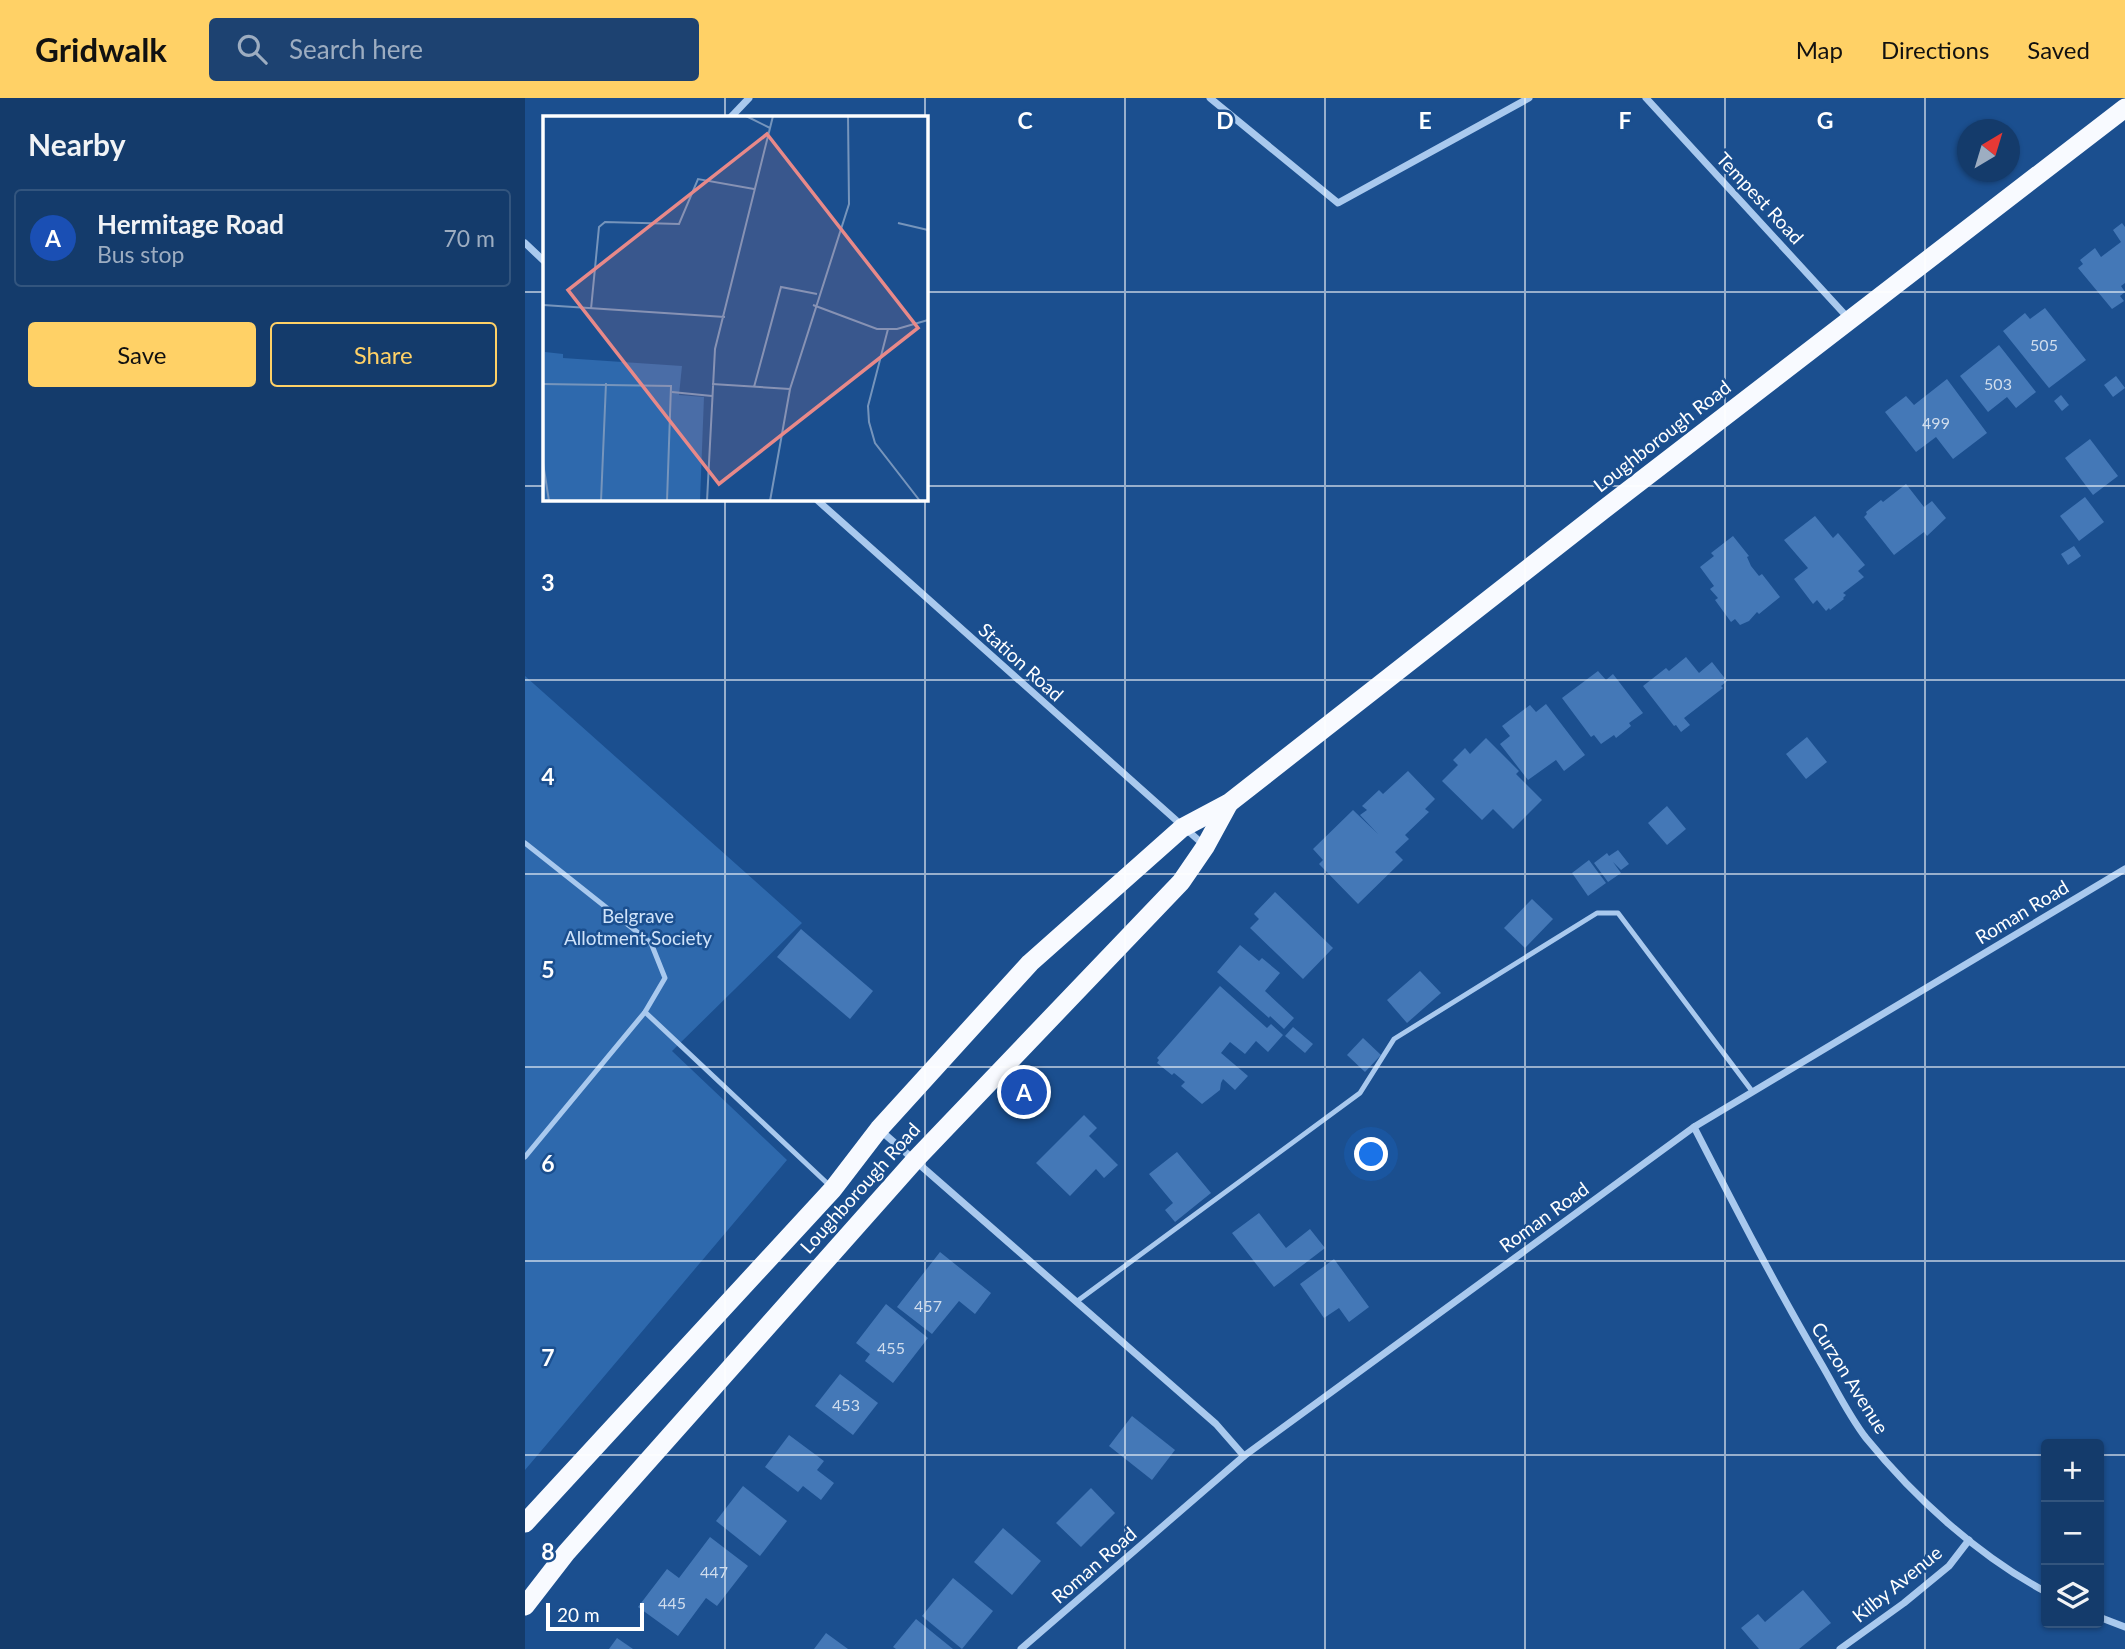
<!DOCTYPE html>
<html lang="en">
<head>
<meta charset="utf-8">
<style>
  body { margin:0; font-family:Lato,sans-serif; background:#1d4271; color:#f1f3f6 }
  .controls { position:absolute; right:21px; bottom:21px; display:grid; overflow:hidden; border-radius:7px; box-shadow:0 2px 5px #0004 }
  .controls button { width:63px; height:63px; display:grid; place-items:center; padding:0; border:0; border-bottom:2px solid #33557e; background:#143b6b; color:#f1f3f6; font:35px sans-serif }
  .compass { position:absolute; left:1432px; top:21px; width:63px; height:63px; border-radius:50%; background:#143b6b; box-shadow:0 2px 5px #0004; rotate:38deg }
  .scale { position:absolute; left:21px; bottom:18px; width:98px; box-sizing:border-box; padding-left:7px; border:4px solid #fff; border-top:0; font-size:19px; line-height:24px; white-space:nowrap; color:#fff; -webkit-text-stroke:5px #1b4f8f; paint-order:stroke }
  .you { position:absolute; left:847px; top:1057px; width:24px; height:24px; margin:-18px; border:5px solid #fff; border-radius:50%; background:#1a73e8; box-shadow:0 0 0 10px #1a73e833 }
  .badge { display:grid; place-items:center; width:46px; height:46px; border-radius:50%; background:#ffd166; color:#fff; font-size:23px; font-weight:700 }
  .pin { position:absolute; translate:-50% -50%; border:4px solid #fff; box-shadow:0 2px 7px #0006 }
  .list { margin:0; padding:0; list-style:none }
  h2 { display:flex; justify-content:space-between; align-items:center; height:91px; margin:0; padding:0 28px; font-size:30px }
  h2 small { font-size:23px; font-weight:400; color:#9dadc1 }
  .list li { display:grid; grid-template-columns:46px 1fr auto; gap:21px; align-items:center; box-sizing:border-box; height:98px; margin:0 14px 14px; padding:0 14px; border:2px solid #33557e; border-radius:7px }
  .list b { display:block; font-size:26px; white-space:nowrap }
  .list p { margin:0; font-size:23px; white-space:nowrap; color:#9dadc1 }
  .list em { font-size:23px; font-style:normal; color:#9dadc1 }
  .actions { display:flex; gap:14px; padding:21px 28px }
  .actions a { flex:1; padding:16px 0; border:2px solid #ffd166; border-radius:7px; text-align:center; font-size:24px; color:#ffd166 }
  .actions .main { background:#ffd166; color:#111 }
  .icon { flex:none; width:38px; height:38px; fill:none; stroke:currentColor; stroke-width:2; stroke-linecap:round; stroke-linejoin:round }
  .map { position:relative; flex:none; width:1600px; height:1551px; overflow:hidden }
  header { display:flex; align-items:center; gap:42px; box-sizing:border-box; height:98px; padding:0 35px; background:#ffd166; color:#111 }
  header strong { font-size:33px }
  nav { display:flex; gap:38px; margin-inline-start:auto; font-size:24px }
  .search { width:490px; height:63px; background:#1d4271; display:flex; align-items:center; gap:18px; box-sizing:border-box; padding:0 24px; border-radius:7px; color:#9dadc1; font-size:26px }
  main { display:flex }
  aside { flex:1; background:#143b6b }
  .map>svg:first-child { display:block }
  .green { fill:#2e69ad }
  .building { fill:#4478b7 }
  .lines { fill:none; stroke-linecap:round; stroke-linejoin:round }
  .service { stroke:#a9c9ee; stroke-width:5 }
  .minor { stroke:#a9c9ee; stroke-width:7 }
  .trunk { stroke:#f8faff; stroke-width:19 }
  .grid { fill:none; stroke:#fff; stroke-width:2; stroke-opacity:0.55 }
  .labels { text-anchor:middle; stroke-width:5; stroke-linejoin:round; paint-order:stroke }
  .number-label { font-size:16px; fill:#d0dded }
  .street-label { font-size:19px; fill:#fff; stroke:#1b4f8f }
  .park-label { font-size:19px; fill:#cfe3fa; stroke:#1b4f8f }
  .inset-road { fill:none; stroke:#7695bc; stroke-width:2 }
  .view { fill:#e88989; fill-opacity:0.15; stroke:#e88989; stroke-width:3.5 }
  .inset-edge { fill:none; stroke:#fff; stroke-width:3.5 }
  .grid-label { font-size:23px; text-anchor:middle; font-weight:bold; fill:#fff; stroke:#1b4f8f; stroke-width:5; stroke-linejoin:round; paint-order:stroke }
</style>
</head>
<body>
<header>
<strong>Gridwalk</strong>
<div class="search"><svg class="icon" aria-label="search" viewBox="0 0 24 24"><circle cx="10" cy="10" r="6"/><path d="M15 15l6 6"/></svg>Search here</div>
<nav><a>Map</a><a>Directions</a><a>Saved</a></nav>
</header>
<main>
<aside>
<h2>Nearby<small></small></h2>
<ul class="list">
<li><span class="badge" style="background:#1a4fb4">A</span><div><b>Hermitage Road</b><p>Bus stop</p></div><em>70 m</em></li>
</ul>
<div class="actions"><a class="main">Save</a><a>Share</a></div>
</aside>
<div class="map">
<svg width="1600" height="1551" viewBox="0 0 1600 1551">
  <rect width="100%" height="100%" fill="#1b4f8f"/>
  <!-- green -->
  <path class="green" d="M0,578l277,247 -130,128 115,109 -262,310z"/>
  <!-- building -->
  <g class="building">
    <path d="M1597,125l3,4v56l-4,3 4,6 -5,4 4,5 -12,8 -34,-41 5,-4 -3,-4 15,-12 6,9 20,-15 -8,-12z"/>
    <path d="M1520,210l41,52 -37,28 -46,-57 22,-18 5,6z"/>
    <path d="M1474,247l37,47 -20,16 -9,-11 -19,15 -28,-36z"/>
    <path d="M1591,278l9,12 -12,9 -9,-12z"/>
    <path d="M1422,281l40,54 -34,26 -17,-22 -20,15 -31,-40 21,-16 8,9z"/>
    <path d="M1536,297l8,10 -7,6 -8,-10z"/>
    <path d="M1565,341l28,37 -25,19 -28,-37z"/>
    <path d="M1381,386l18,23 8,-6 14,17 -19,18 -3,-4 -30,23 -30,-38 3,-3 -1,-2 15,-12 2,2z"/>
    <path d="M1560,399l19,25 -25,19 -19,-25z"/>
    <path d="M1290,418l18,22 5,-5 27,32 -7,6 6,6 -21,16 3,2 -3,3 1,1 -14,11 -1,-2 -3,3 -9,-11 -4,4 -19,-25 14,-11 -24,-28z"/>
    <path d="M1208,438l16,20 -2,1 4,9 8,10 3,-2 18,23 -21,17 -2,-2 -8,9 -9,4 -5,-6 -4,3 -16,-22 3,-2 -8,-9 4,-3 -14,-19 14,-11 -3,-3z"/>
    <path d="M1549,448l7,10 -13,9 -7,-11z"/>
    <path d="M1161,559l13,16 13,-11 15,19 -6,5 2,2 -39,30 6,7 -9,7 -5,-7 -2,1 -31,-40 23,-18 3,3z"/>
    <path d="M1073,573l8,9 7,-6 30,39 -14,10 2,3 -15,12 -2,-3 -13,9 -7,-9 -3,2 -29,-39z"/>
    <path d="M1021,606l39,51 -21,16 -8,-11 -28,20 -28,-36 10,-8 -8,-10 28,-21 6,7z"/>
    <path d="M1282,639l20,25 -21,17 -20,-25z"/>
    <path d="M961,640l33,33 -3,3 26,26 -29,29 -20,-20 -11,11 -40,-39 16,-16 -5,-5 12,-12 5,6z"/>
    <path d="M883,673l27,28 -10,10 4,3 -24,23 4,4 -14,13 8,8 -45,44 -39,-40 4,-4 -10,-11 40,-39 25,24 -18,-19 7,-5 -5,-4 17,-16 4,4z"/>
    <path d="M1142,708l19,23 -19,16 -19,-22z"/>
    <path d="M1093,752l11,14 -8,6 -8,-8 8,11 -13,9 -14,-19 13,-10 2,3z"/>
    <path d="M1064,762l17,23 -18,13 -16,-23z"/>
    <path d="M750,794l58,56 -30,31 -53,-51 9,-9 -5,-5z"/>
    <path d="M1007,801l21,20 -28,29 -21,-20z"/>
    <path d="M276,831l72,62 -23,28 -73,-62z"/>
    <path d="M715,847l19,16 3,-3 18,15 -15,18 29,27 -10,11 -14,-13 -1,2 -52,-46z"/>
    <path d="M895,873l21,22 -34,30 -20,-23z"/>
    <path d="M695,888l47,42 4,-4 12,11 -15,17 -12,-11 -11,13 -15,-12 -9,11 27,23 -13,14 -12,-11 -2,4 -1,7 -18,14 -21,-18 4,-4 -11,-9 -2,2 -15,-12 2,-3 -2,-2z"/>
    <path d="M768,929l20,17 -8,9 -20,-17z"/>
    <path d="M838,940l18,17 -16,17 -18,-17z"/>
    <path d="M559,1017l13,13 -8,8 29,29 -14,13 -8,-9 -26,27 -34,-33z"/>
    <path d="M652,1054l34,41 -36,29 -10,-12 8,-7 -24,-29z"/>
    <path d="M734,1115l27,35 24,-19 15,19 -51,39 -42,-54z"/>
    <path d="M415,1154l51,41 -16,21 -16,-13 -27,33 -35,-27z"/>
    <path d="M809,1161l35,48 -20,15 -10,-14 -15,10 -24,-34z"/>
    <path d="M361,1206l42,34 -35,45 -28,-22 5,-7 -14,-11z"/>
    <path d="M315,1276l38,29 -25,32 -38,-29z"/>
    <path d="M607,1318l43,34 -23,30 -43,-34z"/>
    <path d="M264,1337l35,26 -7,9 17,13 -13,17 -18,-14 -5,6 -33,-25z"/>
    <path d="M218,1388l44,35 -27,35 -44,-35z"/>
    <path d="M566,1390l24,25 -34,34 -25,-24z"/>
    <path d="M478,1430l38,33 -29,34 -38,-33z"/>
    <path d="M185,1439l38,29 -31,40 -11,-8 -28,38 -40,-29 29,-38 12,9z"/>
    <path d="M428,1480l40,33 -31,38 -40,-33z"/>
    <path d="M1278,1492l28,33 -32,26h-40l-18,-21 17,-14 7,8z"/>
    <path d="M391,1521l37,30h-57l-3,-2z"/>
    <path d="M301,1535l22,16h-34z"/>
    <path d="M92,1540l16,11h-24z"/>
  </g>
  <g class="lines">
    <!-- service -->
    <g class="service">
      <path d="M0,745l126,100 14,35 -20,34 -120,145"/>
      <path d="M120,914l184,173"/>
      <path d="M551,1204l284,-209 34,-54 203,-126h21l134,178"/>
    </g>
    <!-- minor -->
    <g class="minor">
      <path d="M685,0l128,105 191,-105"/>
      <path d="M1121,0l203,221"/>
      <path d="M206,19l18,-19"/>
      <path d="M0,145l19,18"/>
      <path d="M291,401l389,347"/>
      <path d="M1169,1029c41,80 82,160 128,238 14,24 27,51 44,73 49,60 111,117 180,154"/>
      <path d="M355,1032l336,294 28,32"/>
      <path d="M1574,1519l26,10"/>
      <path d="M496,1551l223,-193 450,-329 431,-258"/>
      <path d="M1315,1551l64,-46 45,-37 20,-26"/>
    </g>
    <!-- trunk -->
    <g class="trunk">
      <path d="M0,1425l308,-334 46,-60 151,-166 152,-135 47,-25 374,-293 522,-402"/>
      <path d="M0,1508l41,-53 350,-394 265,-277 24,-35 24,-44"/>
    </g>
  </g>
  <!-- grid -->
  <path class="grid" d="M200,0v19M400,0v19M600,0v1551M800,0v1551M1000,0v1551M1200,0v1551M1400,0v1551M0,194h19M401,194h1199M0,388h19M401,388h1199M200,401v1150M400,401v1150M0,582h1600M0,776h1600M0,969h1600M0,1163h1600M0,1357h1521M1574,1357h26"/>
  <g class="labels">
    <!-- number labels -->
    <g class="number-label">
      <text x="1519" y="253">505</text>
      <text x="1473" y="292">503</text>
      <text x="1411" y="331">499</text>
      <text x="403" y="1214">457</text>
      <text x="366" y="1256">455</text>
      <text x="321" y="1313">453</text>
      <text x="189" y="1480">447</text>
      <text x="147" y="1511">445</text>
    </g>
    <!-- street labels -->
    <g class="street-label">
      <text transform="translate(1235 100) rotate(47)" y="7">Tempest Road</text>
      <text transform="translate(1137 338) rotate(-38)" y="7">Loughborough Road</text>
      <text transform="translate(496 564) rotate(42)" y="7">Station Road</text>
      <text transform="translate(1497 814) rotate(-31)" y="7">Roman Road</text>
      <text transform="translate(335 1090) rotate(-48)" y="7">Loughborough Road</text>
      <text transform="translate(1019 1119) rotate(-36)" y="7">Roman Road</text>
      <text transform="translate(1325 1280) rotate(58)" y="7">Curzon Avenue</text>
      <text transform="translate(569 1467) rotate(-41)" y="7">Roman Road</text>
      <text transform="translate(1372 1486) rotate(-39)" y="7">Kilby Avenue</text>
    </g>
    <!-- park labels -->
    <g class="park-label">
      <text x="113" y="825">Belgrave<tspan x="113" dy="22">Allotment Society</tspan></text>
    </g>
  </g>
  <!-- overview -->
  <g transform="translate(18 18)">
    <rect width="385" height="385" fill="#1b4f8f"/>
    <path d="M2,236l18,2v4l119,8 -3,29 25,2 -4,104h-157z" fill="#2e69ad"/>
    <path class="inset-road" d="M94,0h32M203,0l24,12M355,107l30,7M0,189l182,12M270,189l64,24h20l31,-9M48,193l8,-82 6,-5 74,2 19,-45 56,10M345,213l-20,77 1,16 6,21 45,58M0,268l128,2 -4,115M169,268l78,5M211,271l27,-100 36,7M129,276l40,4M0,347l6,38M58,385l5,-118M164,385l8,-152 58,-233M227,385l20,-112 59,-185 -1,-88"/>
    <path class="view" d="M224,18l151,194 -199,156 -151,-194z"/>
    <rect width="385" height="385" class="inset-edge"/>
  </g>
  <g class="grid-label">
    <text x="500" y="31">C</text>
    <text x="700" y="31">D</text>
    <text x="900" y="31">E</text>
    <text x="1100" y="31">F</text>
    <text x="1300" y="31">G</text>
    <text x="23" y="493">3</text>
    <text x="23" y="687">4</text>
    <text x="23" y="880">5</text>
    <text x="23" y="1074">6</text>
    <text x="23" y="1268">7</text>
    <text x="23" y="1462">8</text>
  </g>
</svg>
<div class="controls">
<button>+</button>
<button>−</button>
<button><svg class="icon" aria-label="layers" viewBox="0 0 24 24"><path d="M12 4l9 5-9 5-9-5zM3 14l9 5 9-5"/></svg></button>
</div>
<svg class="compass" viewBox="-18 -18 36 36"><path d="M0-13l5 13h-10z" fill="#e53935"/><path d="M0 13l5-13h-10z" fill="#9dadc1"/></svg>
<div class="scale">20 m</div>
<div class="you"></div>
<div class="pin badge" style="left:499px;top:994px;background:#1a4fb4">A</div>
</div>
</main>
</body>
</html>
